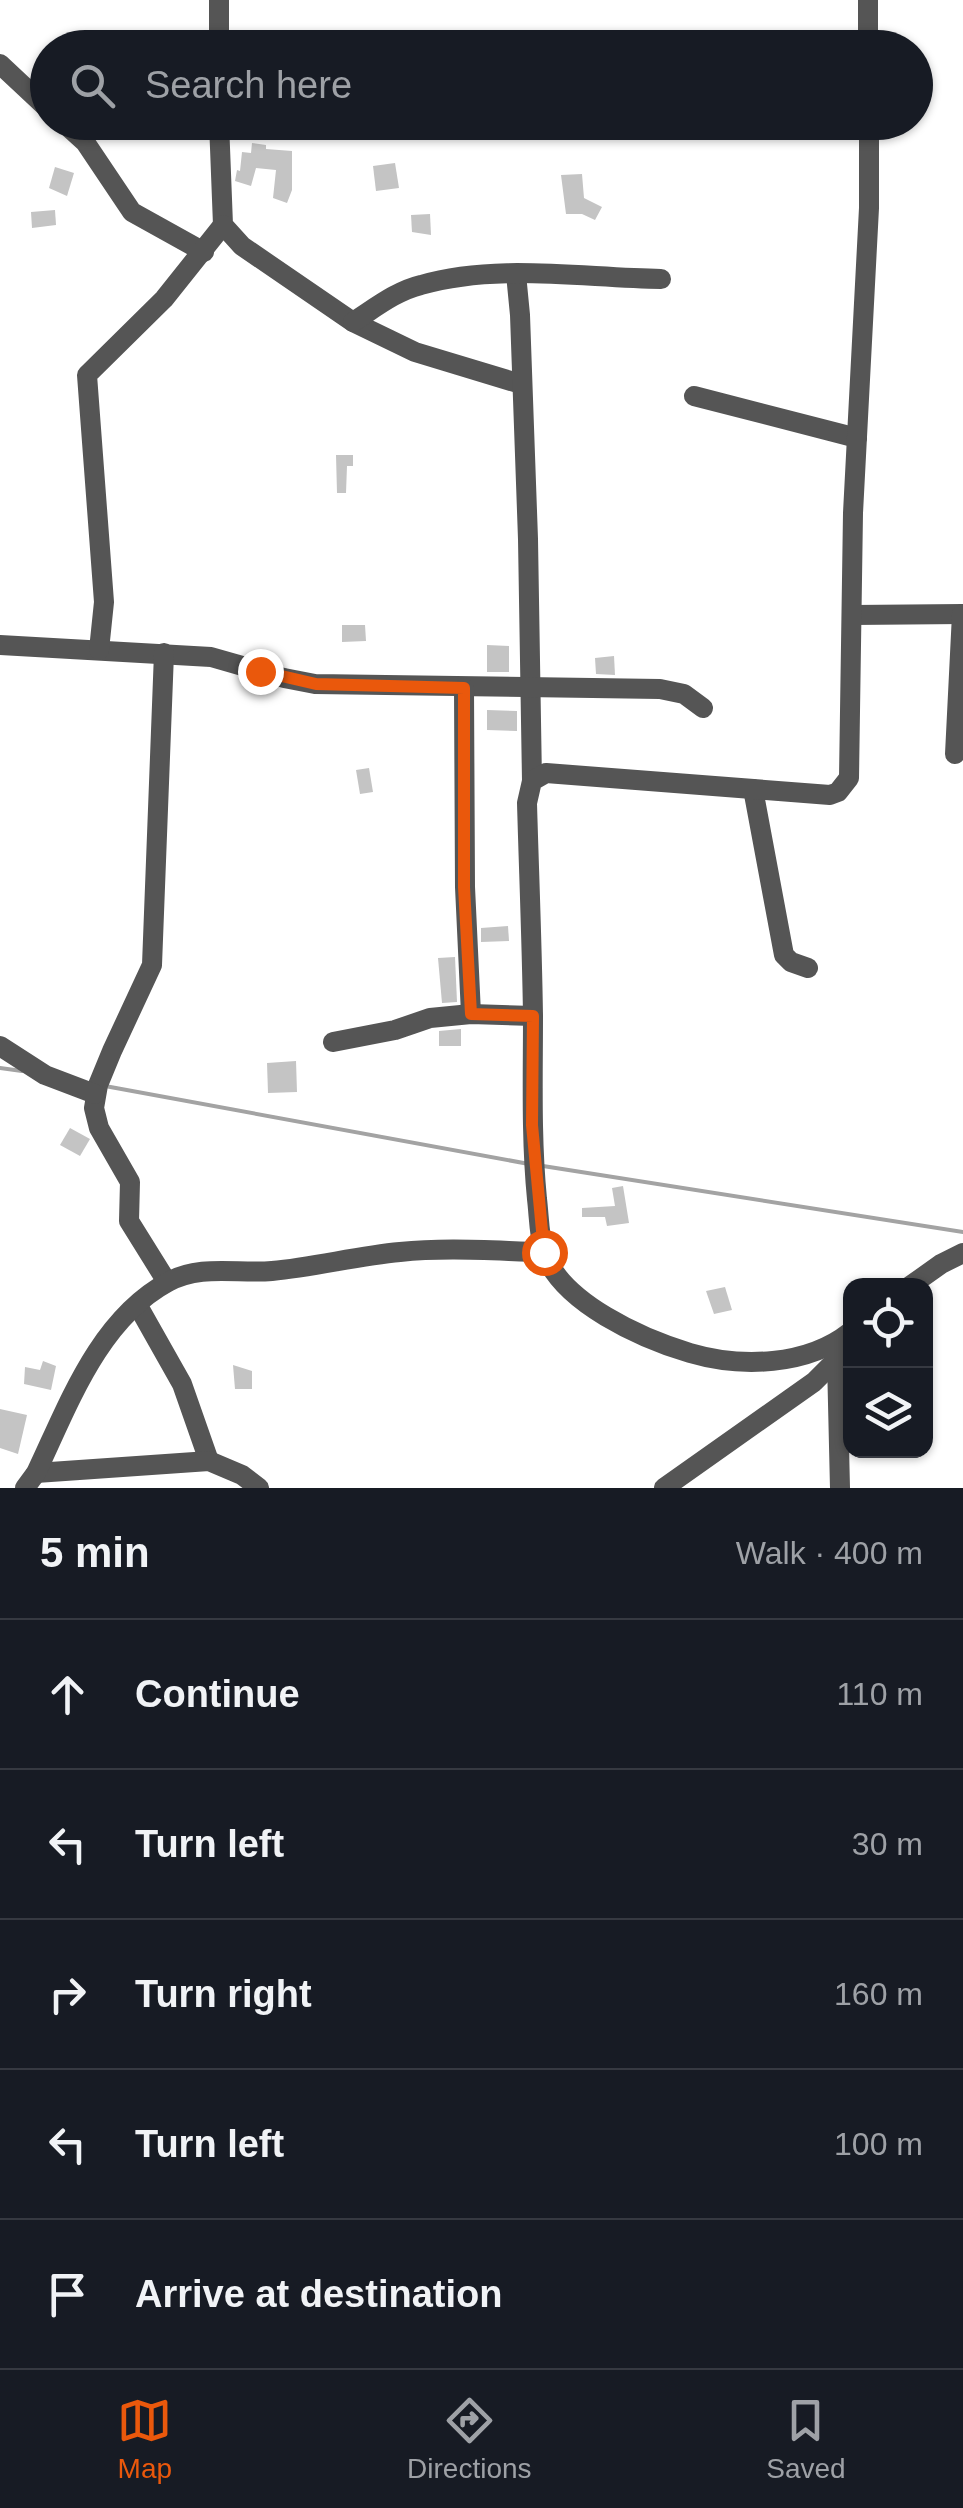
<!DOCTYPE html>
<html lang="en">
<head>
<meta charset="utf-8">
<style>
  body { margin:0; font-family:Arial,sans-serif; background:#242831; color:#f1f3f6 }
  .controls { position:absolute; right:30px; bottom:30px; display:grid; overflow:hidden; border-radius:20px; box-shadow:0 2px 8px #0004 }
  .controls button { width:90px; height:90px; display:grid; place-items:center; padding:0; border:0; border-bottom:2px solid #363941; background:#171b24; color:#f1f3f6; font:50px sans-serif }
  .stop { position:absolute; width:30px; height:30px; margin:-22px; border:8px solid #ea580c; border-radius:50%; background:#fff }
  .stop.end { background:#ea580c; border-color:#fff; box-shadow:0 2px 10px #0008 }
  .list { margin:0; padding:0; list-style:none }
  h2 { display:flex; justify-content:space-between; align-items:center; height:130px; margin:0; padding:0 40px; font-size:42px }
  h2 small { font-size:32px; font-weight:400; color:#9ea1a6 }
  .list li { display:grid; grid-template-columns:65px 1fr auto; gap:30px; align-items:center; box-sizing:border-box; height:150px; padding:0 40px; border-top:2px solid #363941 }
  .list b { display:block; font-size:38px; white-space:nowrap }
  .list em { font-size:32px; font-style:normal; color:#9ea1a6 }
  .icon { flex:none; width:55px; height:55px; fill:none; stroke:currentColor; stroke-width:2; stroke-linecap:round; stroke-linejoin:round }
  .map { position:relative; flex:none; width:963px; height:1488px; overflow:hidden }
  .search { position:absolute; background:#171b24; box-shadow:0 2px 8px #0004; left:30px; right:30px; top:30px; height:110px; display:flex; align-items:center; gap:25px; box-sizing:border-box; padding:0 35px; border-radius:55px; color:#9ea1a6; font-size:38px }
  .sheet { height:880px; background:#171b24 }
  nav { display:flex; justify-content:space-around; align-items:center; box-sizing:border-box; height:140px; border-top:2px solid #363941; background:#171b24; font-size:28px; color:#9ea1a6 }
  nav a { display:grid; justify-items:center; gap:5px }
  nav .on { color:#ea580c }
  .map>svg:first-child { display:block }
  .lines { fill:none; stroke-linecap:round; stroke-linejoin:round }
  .stream { stroke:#a3a3a3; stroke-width:4 }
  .building { fill:#c4c4c4 }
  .minor { stroke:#555; stroke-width:20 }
  .route { stroke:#ea580c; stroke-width:12 }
</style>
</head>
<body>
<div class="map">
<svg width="963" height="1488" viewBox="0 0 963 1488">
  <rect width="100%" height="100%" fill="#fff"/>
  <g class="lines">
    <!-- stream -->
    <g class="stream">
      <path d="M0,1068l22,3"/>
      <path d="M105,1086l424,78"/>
      <path d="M543,1166l420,66"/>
    </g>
  </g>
  <!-- building -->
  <g class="building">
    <path d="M252,143l14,2v4l26,2v39l-5,13 -14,-5 3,-28 -20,-2 -5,18 -16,-5 2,-11 3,1 2,-19 9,1z"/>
    <path d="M395,163l4,25 -23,3 -3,-25z"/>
    <path d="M55,167l19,6 -7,23 -18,-8z"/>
    <path d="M582,174l2,24 18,9 -7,13 -13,-6h-16l-5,-39z"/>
    <path d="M55,210l1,15 -24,3 -1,-16z"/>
    <path d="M430,214l1,21 -19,-3 -1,-17z"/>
    <path d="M336,455h17v11h-6l-1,27h-9z"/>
    <path d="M342,625h23l1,16 -24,1z"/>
    <path d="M487,645l22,1v26h-22z"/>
    <path d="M614,656l1,19 -19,-1 -1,-16z"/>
    <path d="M487,710l30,1v20l-30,-1z"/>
    <path d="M369,768l4,24 -13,2 -4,-24z"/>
    <path d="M508,926l1,15 -28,1v-14z"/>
    <path d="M455,957l2,45 -15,1 -4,-45z"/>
    <path d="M461,1029v17h-22v-15z"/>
    <path d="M296,1061l1,31 -29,1 -1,-30z"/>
    <path d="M70,1128l20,11 -10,17 -20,-11z"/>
    <path d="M623,1186l6,37 -22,3 -2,-9h-23v-9l33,-2 -3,-18z"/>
    <path d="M725,1287l7,23 -18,4 -8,-23z"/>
    <path d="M43,1361l13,5 -5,24 -27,-6 1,-17 15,3z"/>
    <path d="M233,1365l19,6v18h-17z"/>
    <path d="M0,1409l27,6 -9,39 -18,-6z"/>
  </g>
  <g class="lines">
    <!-- minor -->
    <g class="minor">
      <path d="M219,0v48"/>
      <path d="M868,0v48"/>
      <path d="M0,64l48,45"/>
      <path d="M63,122l22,20 47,70 72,40"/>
      <path d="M219,122l4,103 19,21 111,76 62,30 106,32"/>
      <path d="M516,274l4,41 8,224 4,242"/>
      <path d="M353,322c22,-14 43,-31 68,-37 77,-22 161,-7 240,-6"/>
      <path d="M694,396l163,42"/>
      <path d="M853,615l110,-1"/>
      <path d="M0,645l211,12 73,21 31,6 345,5 24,5 19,14"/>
      <path d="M99,650l5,-48 -17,-227 77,-76 59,-74"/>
      <path d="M164,653l-12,312 -40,86 -14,34 -4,23 5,20 31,54 -1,39 38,61"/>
      <path d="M464,688l1,199 6,127"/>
      <path d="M955,754l7,-140"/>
      <path d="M753,789l31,166 7,7 17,6"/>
      <path d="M333,1042l62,-12 35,-12 41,-4 62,2"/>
      <path d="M0,1046l45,29 50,19"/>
      <path d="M910,1286l31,-22 22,-11"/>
      <path d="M138,1306l44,78 27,77"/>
      <path d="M850,1332c-43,34 -109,36 -160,21 -47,-14 -129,-50 -146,-101 -5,-16 -5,-37 -7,-53 -6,-61 -4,-122 -4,-183 -1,-71 -4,-142 -6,-213l5,-22 14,-8 284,22 8,-3 11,-14 4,-265 16,-305v-86"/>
      <path d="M837,1361l3,127"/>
      <path d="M36,1473l173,-12 33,14 17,13"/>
      <path d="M25,1488l11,-15c32,-67 62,-153 132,-191 32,-18 69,-8 104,-11 43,-4 85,-15 128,-19 47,-5 97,-1 144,0"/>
      <path d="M664,1488l150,-106 36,-36"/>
    </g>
  </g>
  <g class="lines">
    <!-- route -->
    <path class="route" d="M260,671l56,13 148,4v199l7,127 62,2 -1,109 12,127"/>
  </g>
</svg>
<div class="controls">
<button><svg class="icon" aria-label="locate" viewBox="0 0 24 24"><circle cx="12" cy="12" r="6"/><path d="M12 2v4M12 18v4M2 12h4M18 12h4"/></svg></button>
<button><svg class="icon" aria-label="layers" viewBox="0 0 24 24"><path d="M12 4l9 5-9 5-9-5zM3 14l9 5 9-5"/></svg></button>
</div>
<div class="stop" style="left:544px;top:1252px"></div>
<div class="stop end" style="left:260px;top:671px"></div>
<div class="search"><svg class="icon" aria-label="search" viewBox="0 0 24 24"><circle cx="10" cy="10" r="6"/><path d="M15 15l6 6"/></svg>Search here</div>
</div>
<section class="sheet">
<h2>5 min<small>Walk · 400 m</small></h2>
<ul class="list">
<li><svg class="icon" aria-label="ahead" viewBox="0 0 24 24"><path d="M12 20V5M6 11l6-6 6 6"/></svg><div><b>Continue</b></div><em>110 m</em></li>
<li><svg class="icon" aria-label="left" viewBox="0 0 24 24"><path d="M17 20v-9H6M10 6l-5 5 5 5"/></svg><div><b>Turn left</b></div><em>30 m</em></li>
<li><svg class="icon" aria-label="right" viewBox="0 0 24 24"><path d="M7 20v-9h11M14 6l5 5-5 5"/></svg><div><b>Turn right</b></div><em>160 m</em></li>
<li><svg class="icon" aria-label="left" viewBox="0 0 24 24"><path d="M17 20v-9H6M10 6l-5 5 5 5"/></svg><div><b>Turn left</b></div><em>100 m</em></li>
<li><svg class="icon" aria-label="arrive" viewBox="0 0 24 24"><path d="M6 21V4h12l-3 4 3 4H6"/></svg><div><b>Arrive at destination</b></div></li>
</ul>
</section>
<nav>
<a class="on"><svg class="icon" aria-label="map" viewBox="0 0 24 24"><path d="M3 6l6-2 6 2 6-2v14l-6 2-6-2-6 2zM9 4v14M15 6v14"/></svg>Map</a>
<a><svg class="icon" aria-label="directions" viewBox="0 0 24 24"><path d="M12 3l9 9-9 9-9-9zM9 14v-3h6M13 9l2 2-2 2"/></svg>Directions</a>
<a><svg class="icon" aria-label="saved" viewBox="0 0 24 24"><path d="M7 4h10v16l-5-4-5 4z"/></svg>Saved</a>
</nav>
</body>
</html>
